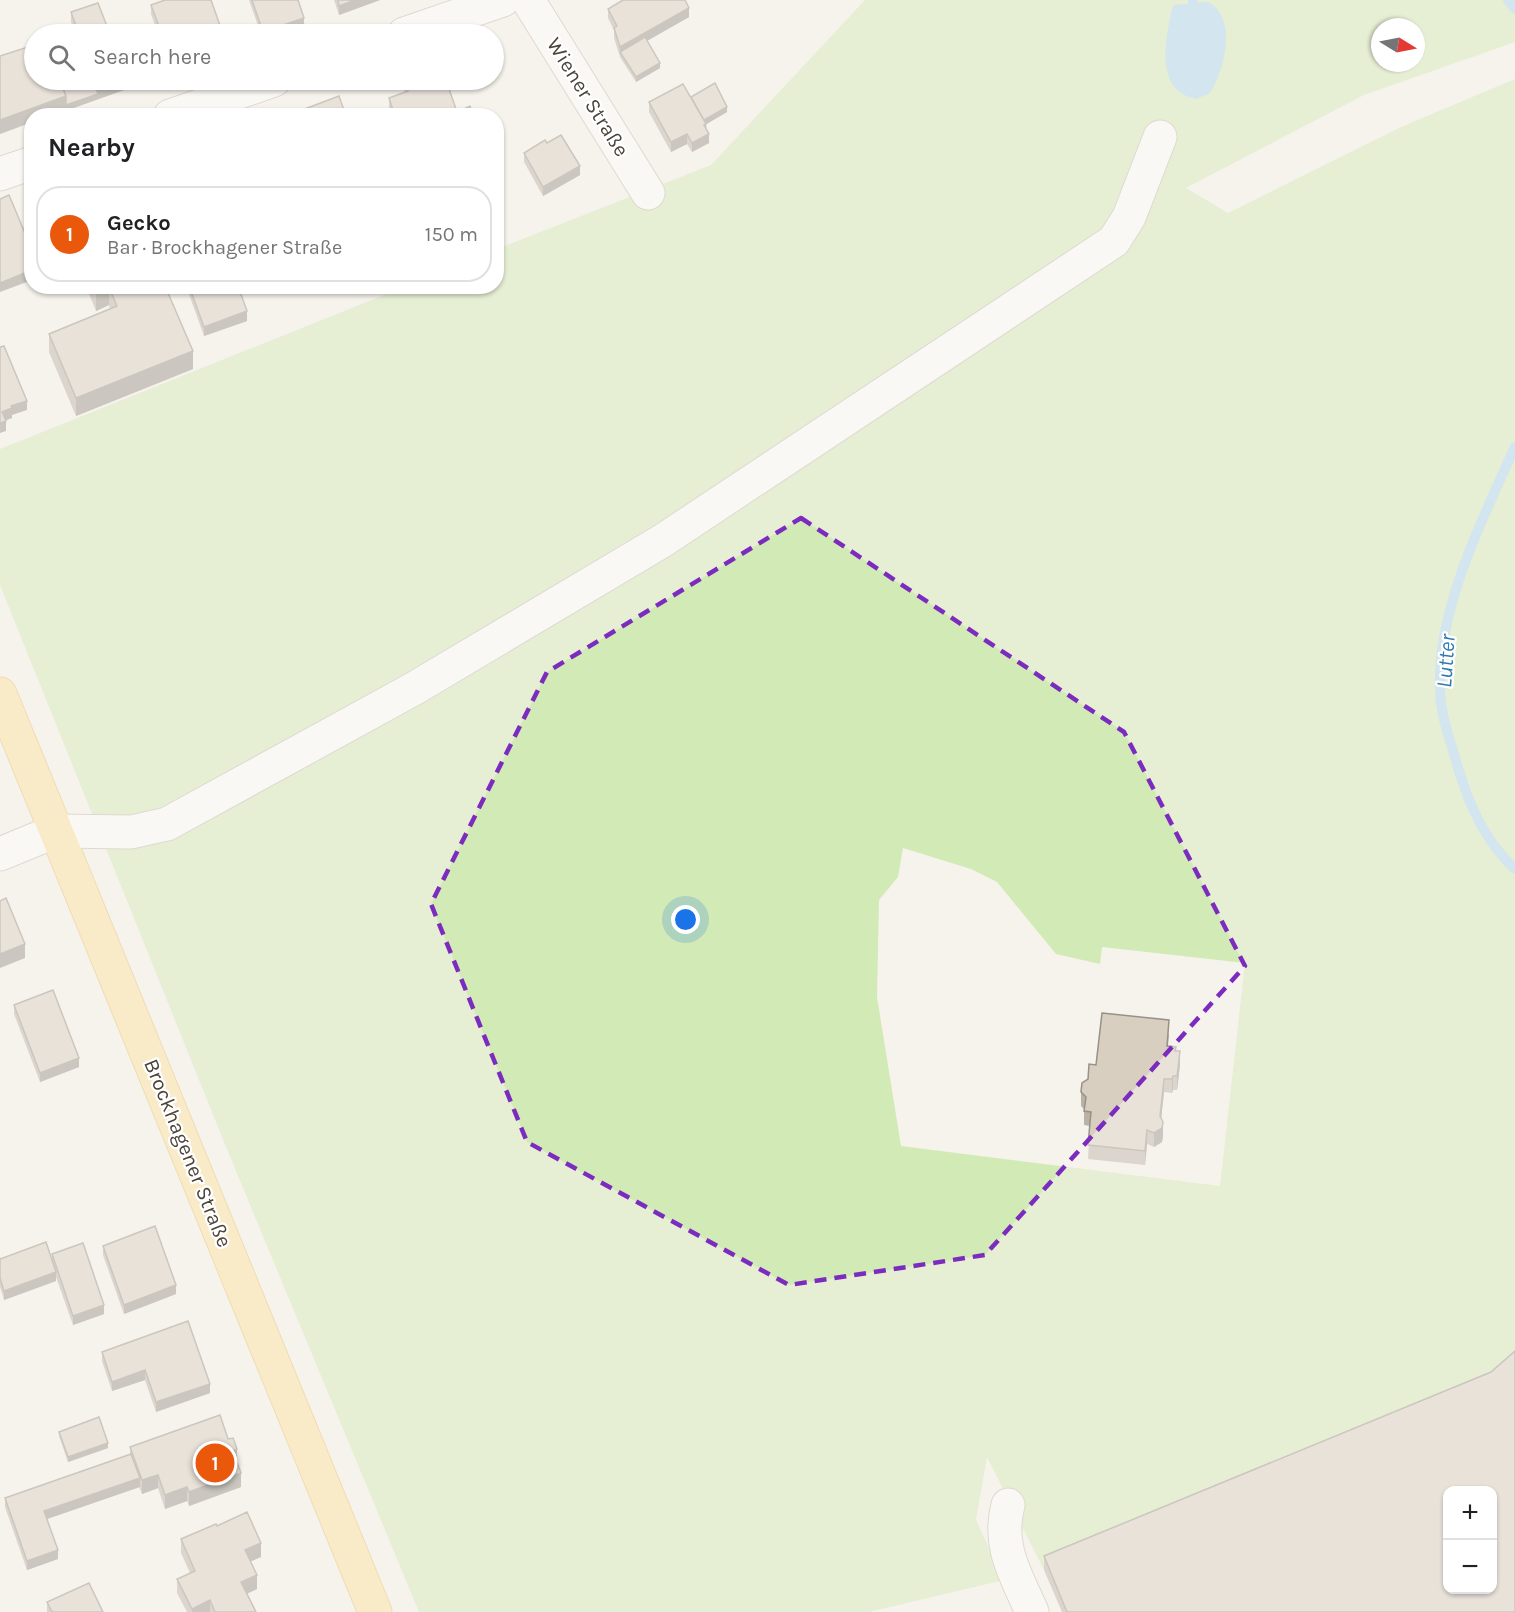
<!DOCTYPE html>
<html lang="en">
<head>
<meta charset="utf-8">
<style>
  body { margin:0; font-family:Karla,sans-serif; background:#f6f6f6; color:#202124 }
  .controls { position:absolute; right:18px; bottom:18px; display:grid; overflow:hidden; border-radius:12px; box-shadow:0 2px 4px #0004 }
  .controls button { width:54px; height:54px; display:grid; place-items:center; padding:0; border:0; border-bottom:2px solid #e0e0e0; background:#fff; color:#202124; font:30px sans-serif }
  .compass { position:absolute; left:1371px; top:18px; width:54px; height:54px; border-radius:50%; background:#fff; box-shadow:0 2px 4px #0004; rotate:100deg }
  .you { position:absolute; left:686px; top:920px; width:21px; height:21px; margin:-15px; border:4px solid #fff; border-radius:50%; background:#1a73e8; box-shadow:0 0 0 9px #1a73e833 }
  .badge { display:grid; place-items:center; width:39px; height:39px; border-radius:50%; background:#ea580c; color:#fff; font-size:20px; font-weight:700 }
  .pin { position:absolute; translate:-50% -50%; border:3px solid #fff; box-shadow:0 2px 6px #0006 }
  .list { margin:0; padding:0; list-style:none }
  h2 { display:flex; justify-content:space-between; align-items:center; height:78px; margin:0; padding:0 24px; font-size:26px }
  h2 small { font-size:20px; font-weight:400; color:#757577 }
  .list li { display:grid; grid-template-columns:39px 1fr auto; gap:18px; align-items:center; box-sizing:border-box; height:96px; margin:0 12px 12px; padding:0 12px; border:2px solid #e0e0e0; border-radius:24px }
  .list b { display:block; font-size:22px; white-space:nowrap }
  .list p { margin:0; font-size:20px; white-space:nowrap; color:#757577 }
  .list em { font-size:20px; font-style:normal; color:#757577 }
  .icon { flex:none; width:33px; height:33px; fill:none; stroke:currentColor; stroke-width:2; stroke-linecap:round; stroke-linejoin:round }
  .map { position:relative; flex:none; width:1515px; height:1612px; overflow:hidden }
  .search { position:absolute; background:#fff; box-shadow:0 2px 4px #0004; left:24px; top:24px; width:480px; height:66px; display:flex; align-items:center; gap:15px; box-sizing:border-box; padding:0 21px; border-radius:33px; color:#757577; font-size:22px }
  .panel { position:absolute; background:#fff; box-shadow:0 2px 4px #0004; left:24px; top:108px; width:480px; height:186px; border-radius:24px }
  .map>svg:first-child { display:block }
  .green { fill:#d2eab5; fill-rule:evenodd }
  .water { fill:#a9d4f2 }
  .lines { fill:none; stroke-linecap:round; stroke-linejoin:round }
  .stream { stroke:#a9d4f2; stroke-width:10 }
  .minor-casing { stroke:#c2bbae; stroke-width:35 }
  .major-casing { stroke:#e6c16a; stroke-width:35 }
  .minor { stroke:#fff; stroke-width:33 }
  .major { stroke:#ffe39c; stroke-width:33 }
  .wall { fill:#bab2a6 }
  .shaded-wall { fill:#979187 }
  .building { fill:#d8cfc1; stroke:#979187; stroke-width:1.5; fill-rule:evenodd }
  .marked { fill:none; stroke:#7b2cbf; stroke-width:4.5; stroke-dasharray:12 8; stroke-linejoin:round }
  .labels { text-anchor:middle; stroke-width:4.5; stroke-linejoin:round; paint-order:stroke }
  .street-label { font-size:21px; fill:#4b4439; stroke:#fff }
  .water-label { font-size:22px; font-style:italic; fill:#2e7ab2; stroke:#fff }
</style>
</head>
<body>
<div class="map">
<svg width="1515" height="1612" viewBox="0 0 1515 1612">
  <rect width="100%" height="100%" fill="#f6f3ec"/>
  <!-- green -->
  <path class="green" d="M865,0h650v42l-151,53 -178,93 42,25 173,-86 114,-48v1286l-24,20 -447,185 -57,-113 -11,63 28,60 -135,32h-450l-193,-465 -226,-562v-136l404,-162 92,-1 1,-37 214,-84zM1380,27h36v36h-36zM903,848l68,21 26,13 59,72 44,10 2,-17 143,16 -25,223 -319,-40 -24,-149 2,-97 19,-23z"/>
  <!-- water -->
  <path class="water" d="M1208,2c30,16 17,67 2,91l-14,6c-43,-9 -30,-63 -23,-94z"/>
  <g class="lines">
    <!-- stream -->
    <g class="stream">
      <path d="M1193,0v3"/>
      <path d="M1508,0l7,9"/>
      <path d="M1515,447c-32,70 -78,163 -75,241 0,27 11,54 18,80 12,39 27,73 57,101"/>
    </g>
    <defs>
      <g id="minor">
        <path d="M528,0l120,193"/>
        <path d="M404,34l99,-34"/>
        <path d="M170,116l104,-36"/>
        <path d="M0,174l32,-11"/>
        <path d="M0,854l56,-23 75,1 36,-8 248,-136 247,-147 452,-300 15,-24 31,-80"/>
        <path d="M1008,1505c-11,41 8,70 24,107"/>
      </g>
      <path id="major" d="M0,694l375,918"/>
    </defs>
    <!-- minor casing -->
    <use href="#minor" class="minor-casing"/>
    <!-- major casing -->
    <use href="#major" class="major-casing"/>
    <!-- minor -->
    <use href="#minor" class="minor"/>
    <!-- major -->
    <use href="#major" class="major"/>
  </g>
  <!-- wall -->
  <g class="wall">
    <path d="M249,0h49l6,27 -20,7h-23z"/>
    <path d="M334,0h46l-41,15z"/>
    <path d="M151,5l72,29h-65l-7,-20z"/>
    <path d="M608,9l81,8 -42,24 13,27 -24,14 -16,-25 -6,-19v-8l-6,-12z"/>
    <path d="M71,12l39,22h-34l-5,-12z"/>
    <path d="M0,56l34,24h104v5l-87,31h-19v6l-32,12z"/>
    <path d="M403,80h43l10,32 17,4h-81l-3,-9v-9l16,-6 -2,-5z"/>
    <path d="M691,97l36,15 -21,12 3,19 -17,9 -5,-8 -16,8 -22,-40v-10z"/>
    <path d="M547,143l33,32 -37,21 -19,-34v-9z"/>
    <path d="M86,286h79l28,83 -117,47 -27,-64v-18l61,-25 -1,-4 -13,6z"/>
    <path d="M186,286h52l9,35 -43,15z"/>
    <path d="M14,1005l65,62 -39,15 -26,-68z"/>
    <path d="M1169,1034l-1,12 7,5 5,14 -3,25h-4l-1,3 -8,-1 -3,27 2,17 -1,6 -8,5 -7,-3 -2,21 -57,-6 2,-33 -6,-1v-16l-3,-3v-14l7,-13z"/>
    <path d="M103,1246l73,48 -52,20 -21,-59z"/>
    <path d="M52,1254l52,60 -31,11 -17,-48v4l-52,19 -4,-13v-28h52z"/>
    <path d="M102,1352l108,41 -54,19 -11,-32 -33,11 -10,-30z"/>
    <path d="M1491,1372l24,240h-453l-18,-42v-14z"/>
    <path d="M59,1432l49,16 -40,14 -9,-26z"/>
    <path d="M130,1447l107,16 4,24 -52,19 -2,-5 -22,8 -7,-21 -16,6 -3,-7 -92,32 11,40 -31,11 -22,-63v-9l125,-43z"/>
    <path d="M217,1526l44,31 -11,4 7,28 -10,5 9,18h-69l-10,-19v-14l13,-6 -9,-20v-14z"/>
    <path d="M47,1602l56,10h-56z"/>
  </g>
  <!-- shaded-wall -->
  <g class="shaded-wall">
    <path d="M355,0h25l-41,15v-9z"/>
    <path d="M689,8v9l-67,38 -2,-3v-5z"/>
    <path d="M304,18v9l-20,7h-21v-2z"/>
    <path d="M660,63v5l-24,14v-5z"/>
    <path d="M126,80h12v5l-87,31h-19v6l-32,12v-14l66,-24 32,-2v-5z"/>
    <path d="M727,107v5l-22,13 1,-1v9l-4,-11z"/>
    <path d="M456,109v7h-18z"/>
    <path d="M687,134v10l-16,8v-10z"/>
    <path d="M709,134v9l-17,9v-9z"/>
    <path d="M580,166v9l-37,21v-9z"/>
    <path d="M32,270v10l-32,12v-9z"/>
    <path d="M375,286h11l-11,5z"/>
    <path d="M109,287v18l-13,6v-18z"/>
    <path d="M247,311v10l-43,15v-9z"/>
    <path d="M193,351v18l-117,47v-18z"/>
    <path d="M27,401v9l-15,5v3l-10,4v-10l9,-6z"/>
    <path d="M6,421v10l-6,2v-10z"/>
    <path d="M25,944v14l-25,10v-14z"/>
    <path d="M1180,1051v14l-3,25v-14z"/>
    <path d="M79,1058v9l-39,15v-9z"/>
    <path d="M1173,1076v14l-1,3v-14z"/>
    <path d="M1164,1079v13l-4,37 3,-7v14l-1,6 -8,5v-14l6,-17z"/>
    <path d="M1147,1130v14l-2,21v-14z"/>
    <path d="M56,1272v9l-52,19v-9z"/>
    <path d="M176,1285v9l-52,20v-9z"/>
    <path d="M104,1305v9l-31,11v-9z"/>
    <path d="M145,1370v10l-33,11v-9z"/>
    <path d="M210,1384v9l-54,19v-10z"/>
    <path d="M108,1443v5l-40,14v-5z"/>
    <path d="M237,1449v14l-4,-12z"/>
    <path d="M241,1473v14l-52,19v-14z"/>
    <path d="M158,1475v13l-16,6v-14z"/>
    <path d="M140,1478v9l-96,33v-9z"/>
    <path d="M187,1487v14l-22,8v-14z"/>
    <path d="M261,1543v14l-16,7v-14z"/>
    <path d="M58,1550v9l-31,11v-9z"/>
    <path d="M257,1575v14l-16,7v-14z"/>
    <path d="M210,1600v12h-18v-3z"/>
  </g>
  <!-- building -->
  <g class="building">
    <path d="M165,0h46l12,34h-61l-11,-29z"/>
    <path d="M252,0h46l6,18 -41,14z"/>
    <path d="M338,0h17l-16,6z"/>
    <path d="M623,0h62l4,8 -69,39 -6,-19 3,-2 -9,-17z"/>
    <path d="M98,3l12,31h-31l-8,-22z"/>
    <path d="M645,37l15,26 -24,14 -16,-25z"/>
    <path d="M34,45v35h26l6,16 -66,24v-64z"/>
    <path d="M60,80h32l6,14 -32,11v-9z"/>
    <path d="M95,80h31l-28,9z"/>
    <path d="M404,80h42l10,29 -18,7h-43l-6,-18 19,-7z"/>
    <path d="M715,83l12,24 -23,13 -13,-23z"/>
    <path d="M683,84l23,40 -2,1 5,9 -17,9 -5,-9 -16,8 -22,-40z"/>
    <path d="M339,96l7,20h-51l-1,-3z"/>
    <path d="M470,106l3,10h-24z"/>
    <path d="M561,135l19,31 -37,21 -19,-34 21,-13 2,3z"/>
    <path d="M9,195l23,55v20l-32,13v-84z"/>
    <path d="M93,286h72l28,65 -117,47 -27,-64 68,-28 -8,-19 -13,6z"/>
    <path d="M189,286h49l9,25 -43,16z"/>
    <path d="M4,346l23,55 -16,5 1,2 -10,4 4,9 -6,2v-76z"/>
    <path d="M6,898l19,46 -25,10v-53z"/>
    <path d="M53,990l26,68 -39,15 -26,-68z"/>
    <path d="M1102,1013l67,7 -2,26 9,1 -1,4h5l-3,25h-4l-1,3h-8l-4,37 3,6 -1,6 -8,5 -7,-3 -2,21 -57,-6 3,-33 -7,-1 2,-14 -5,-5 1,-9 6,-4 1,-15 7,1z"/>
    <path d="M155,1226l21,59 -52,20 -21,-59z"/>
    <path d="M46,1242l10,30 -52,19 -4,-13v-19z"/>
    <path d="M83,1243l21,62 -31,11 -21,-62z"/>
    <path d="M188,1321l22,63 -54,18 -11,-32 -33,12 -10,-30z"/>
    <path d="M1515,1351v261h-448l-23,-56 447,-184zM1448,1491h44v99h-44z"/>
    <path d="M220,1415l8,24 5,-1 4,11 -4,2 8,22 -52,19 -2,-5 -22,8 -7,-20 -16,5 -12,-33z"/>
    <path d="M99,1417l9,26 -40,14 -9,-25z"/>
    <path d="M131,1454l9,24 -96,33 14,39 -31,11 -22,-63z"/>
    <path d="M247,1512l14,31 -16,7 12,25 -16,7 15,30h-41l-5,-12 -18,9 -15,-30 18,-8 -14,-32 35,-15 1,2z"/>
    <path d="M89,1583l14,29h-51l-5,-10z"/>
  </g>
  <!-- marked area -->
  <path d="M0 0H1515V1612H0ZM801,518l323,214 121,234 -260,289 -196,30 -262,-143 -96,-238 116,-232z" fill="#f6f3ec" fill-opacity=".55" fill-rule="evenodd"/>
  <path class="marked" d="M801,518l323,214 121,234 -260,289 -196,30 -262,-143 -96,-238 116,-232z"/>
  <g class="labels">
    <!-- street labels -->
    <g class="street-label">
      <text transform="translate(588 97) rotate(58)" y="7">Wiener Straße</text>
      <text transform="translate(188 1153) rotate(68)" y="7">Brockhagener Straße</text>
    </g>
    <!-- water labels -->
    <g class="water-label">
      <text transform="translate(1445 661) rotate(-86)" y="8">Lutter</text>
    </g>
  </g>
</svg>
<div class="controls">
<button>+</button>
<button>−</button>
</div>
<svg class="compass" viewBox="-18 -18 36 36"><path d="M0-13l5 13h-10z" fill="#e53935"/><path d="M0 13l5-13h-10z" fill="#757577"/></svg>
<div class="you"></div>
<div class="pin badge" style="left:215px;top:1463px">1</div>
<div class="search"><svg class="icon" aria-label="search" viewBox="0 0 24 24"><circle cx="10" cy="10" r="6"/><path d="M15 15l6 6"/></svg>Search here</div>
<section class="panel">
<h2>Nearby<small></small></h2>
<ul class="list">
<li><span class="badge">1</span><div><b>Gecko</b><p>Bar · Brockhagener Straße</p></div><em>150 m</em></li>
</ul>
</section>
</div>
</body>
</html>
